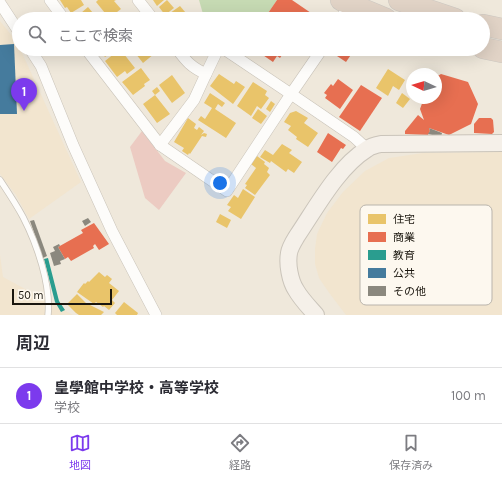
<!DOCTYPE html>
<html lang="ja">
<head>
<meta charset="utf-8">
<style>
  body { margin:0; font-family:Karla,"Noto Sans JP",sans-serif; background:#f7f7f7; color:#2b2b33 }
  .compass { position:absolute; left:406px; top:68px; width:36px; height:36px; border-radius:50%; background:#fff; box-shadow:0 4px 16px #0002; rotate:274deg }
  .scale { position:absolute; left:12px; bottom:10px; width:100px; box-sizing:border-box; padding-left:4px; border:2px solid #1a160e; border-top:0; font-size:11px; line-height:14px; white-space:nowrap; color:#1a160e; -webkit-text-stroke:3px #fdf8ef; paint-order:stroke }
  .you { position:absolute; left:220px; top:183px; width:14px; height:14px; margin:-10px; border:3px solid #fff; border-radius:50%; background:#1a73e8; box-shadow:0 0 0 6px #1a73e833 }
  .badge { display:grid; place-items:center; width:26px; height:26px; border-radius:50%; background:#7c3aed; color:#fff; font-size:13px; font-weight:700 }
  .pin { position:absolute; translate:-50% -33px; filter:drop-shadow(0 1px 2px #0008) }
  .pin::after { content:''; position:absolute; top:21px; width:14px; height:12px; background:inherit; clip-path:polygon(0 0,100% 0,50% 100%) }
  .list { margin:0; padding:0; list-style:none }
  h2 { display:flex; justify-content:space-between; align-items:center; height:52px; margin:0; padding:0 16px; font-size:17px }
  h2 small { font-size:13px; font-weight:400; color:#7c7c81 }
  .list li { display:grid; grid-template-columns:26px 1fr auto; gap:12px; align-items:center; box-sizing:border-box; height:56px; padding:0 16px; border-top:1px solid #e1e1e2 }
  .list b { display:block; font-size:15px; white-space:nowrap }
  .list p { margin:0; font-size:13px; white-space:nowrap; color:#7c7c81 }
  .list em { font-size:13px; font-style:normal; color:#7c7c81 }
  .icon { flex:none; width:22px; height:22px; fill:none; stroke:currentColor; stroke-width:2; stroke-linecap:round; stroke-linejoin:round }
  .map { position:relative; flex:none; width:502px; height:315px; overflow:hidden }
  .search { position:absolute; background:#fff; box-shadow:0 4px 16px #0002; left:12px; right:12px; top:12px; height:44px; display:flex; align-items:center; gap:10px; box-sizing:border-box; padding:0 14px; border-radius:22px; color:#7c7c81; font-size:15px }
  .sheet { height:108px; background:#fff }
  nav { display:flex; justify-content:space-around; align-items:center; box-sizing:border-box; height:56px; border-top:1px solid #e1e1e2; background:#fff; font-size:11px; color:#7c7c81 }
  nav a { display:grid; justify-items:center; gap:2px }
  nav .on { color:#7c3aed }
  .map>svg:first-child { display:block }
  .built { fill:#f2e5cf }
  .green { fill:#eccbc2 }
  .water { fill:#c6dab3 }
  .homes { fill:#e9c46a }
  .shops { fill:#e76f51 }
  .schools { fill:#2a9d8f }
  .public { fill:#457b9d }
  .building { fill:#8b887e }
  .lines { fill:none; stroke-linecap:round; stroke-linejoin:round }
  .lane-casing { stroke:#cac4ba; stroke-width:7 }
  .street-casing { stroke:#cac4ba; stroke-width:12 }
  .secondary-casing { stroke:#cac4ba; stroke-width:18 }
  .highway-casing { stroke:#ccc8c2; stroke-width:22 }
  .lane { stroke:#fdfcfa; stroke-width:5.5 }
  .street { stroke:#fdfcfa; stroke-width:11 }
  .secondary { stroke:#f5f0e9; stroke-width:16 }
  .highway { stroke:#e1d3c6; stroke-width:21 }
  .key { fill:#fdf8ef; stroke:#b9b4ac; stroke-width:1 }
  .key-label { font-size:11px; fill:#1a160e }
</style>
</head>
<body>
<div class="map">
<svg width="502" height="315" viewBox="0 0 502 315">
  <rect width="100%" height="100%" fill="#efe8db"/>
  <!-- built -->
  <g class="built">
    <path d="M0,21l17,21 64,140 -52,37 -13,-24 -16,-21z"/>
    <path d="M502,152v163h-156l-16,-21 -11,-16 -4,-14v-15l2,-15 10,-21 16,-21 22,-21 24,-13 34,-5z"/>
    <path d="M0,255l3,22 70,38h-73z"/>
  </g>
  <!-- green -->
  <path class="green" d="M142,131l23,30 21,12 -27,37 -14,-12 -15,-51z"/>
  <!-- water -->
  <path class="water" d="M199,0h78l-13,19h-57l-4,-5z"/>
  <!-- homes -->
  <g class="homes">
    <path d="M60,0h21l3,5 -13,8 -4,-6 -2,1z"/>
    <path d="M98,0h18l-2,1 7,8 -12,9 -13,-16z"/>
    <path d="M153,0h11l-7,6z"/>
    <path d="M167,0l7,8 -9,7 -6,-8z"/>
    <path d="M180,6l11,13h-27l-1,-1z"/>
    <path d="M88,7l10,12h-24z"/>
    <path d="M99,49h18l-12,8z"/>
    <path d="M120,49l15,19 -8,6 -2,-3 -8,6 -12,-16z"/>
    <path d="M132,49h18l4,5 -11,9z"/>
    <path d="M141,68l9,12 -6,4 1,2 -12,9 -11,-13z"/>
    <path d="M388,69l17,11 -6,10 -6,-4 -5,10 -12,-8z"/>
    <path d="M219,74l15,10 2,-3 9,6 -12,17 -23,-18z"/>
    <path d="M172,75l13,18 -13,10 -13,-18z"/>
    <path d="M253,82l14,9 -2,4 4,3 -8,11 -4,-3 -6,10 -14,-10z"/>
    <path d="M157,87l3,4 -5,4 15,19 -13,9 -14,-19 12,-9 -3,-4z"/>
    <path d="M210,93l15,10 -3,4 -4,-3 -3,5 21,14 -10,15 -28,-18 3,-4 4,3 7,-11 -8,-5z"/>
    <path d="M402,93l8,6 -7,9 -7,-5z"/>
    <path d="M271,101l4,3 -5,8 -4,-3z"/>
    <path d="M258,109l9,7 -6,8 -9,-6z"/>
    <path d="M296,111l12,7 -4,5 14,10 -10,14 -12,-8 1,-2 -9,-7 3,-4 -7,-4 6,-9z"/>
    <path d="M188,118l8,6 -2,4 3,2 2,-3 5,4 -3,4 3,-2 3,1 -1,3 -4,-1 -12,18 -1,-1 -1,2 -6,-4 2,-3 -10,-6z"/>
    <path d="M282,144l10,6 -3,3 13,9 -8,11 -6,-4 -2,3 -15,-11 -1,2 -10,-6 5,-7 8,5z"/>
    <path d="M257,156l8,6 -1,2 5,4 -2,4 3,3 -15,20 -10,-7 2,-3 -2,-1 11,-16 -5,-4z"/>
    <path d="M243,189l12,8 -14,22 -13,-8 3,-4 -4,-2 7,-10 4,3z"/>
    <path d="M220,214l11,6 -4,8 -11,-6z"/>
    <path d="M99,272l6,5 2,-2 5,4 -3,4 10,8 -7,9 3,3 -6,7 -5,-4 -1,1 -7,-5 -2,2 -17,-12 7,-9 1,1 3,-3 1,1z"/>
    <path d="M77,294l9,9 18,9 -3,3h-22l-3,-2 -9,-9z"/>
    <path d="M124,302l14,11 -1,2h-20l-2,-2z"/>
  </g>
  <!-- shops -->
  <g class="shops">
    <path d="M277,0h15l19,13 -4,6h-43z"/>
    <path d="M254,49h32l-6,9 -3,-2 -4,6z"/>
    <path d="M333,49h22l-9,13 -15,-10z"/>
    <path d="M441,74l27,8 10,22 -7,20 -22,11 -20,-7 1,3 -2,4 -23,-1v-3l13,-16 6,5 -4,-11 4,-11h12v-21z"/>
    <path d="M338,79l15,11 -13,19 -15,-11 2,-3 -3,-2 7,-9 2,2z"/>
    <path d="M361,85l21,13 -22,33 -21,-14z"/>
    <path d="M479,118h12l2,2 1,12 -2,2 -18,-1v-9z"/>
    <path d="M328,133l18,12 -3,4 -2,-1 -9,14 -15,-10z"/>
    <path d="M94,223l15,21 -10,6 -4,-6 -2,2 1,2 -23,13 -3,-4 -3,2 -7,-12 25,-14 -2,-3z"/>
  </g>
  <!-- schools -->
  <path class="schools" d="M48,258l11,43 6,9 -4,2 -6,-10 -11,-43z"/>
  <!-- public -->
  <path class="public" d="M14,44l3,70h-17v-69z"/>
  <!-- building -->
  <g class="building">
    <path d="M429,128l13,5 -1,4 -13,-3 2,-3z"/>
    <path d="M88,218l3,4 -6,4 -3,-5z"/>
    <path d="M34,220l13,36 -4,2 -13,-37z"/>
    <path d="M59,244l1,2 -2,1 7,12 -5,2 1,3 -7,2 -4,-13 5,-2 -2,-4z"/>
  </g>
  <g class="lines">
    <defs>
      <path id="lane" d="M0,180c8,12 16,24 23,37 14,27 28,68 25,98"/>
      <g id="street">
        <path d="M50,0l14,19"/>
        <path d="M138,0l15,19"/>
        <path d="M0,3l19,29"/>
        <path d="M341,19l9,-15"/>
        <path d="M30,49l11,17 32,79 39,86 44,84"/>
        <path d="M86,49l74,96 67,46 64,-97 -67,-45"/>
        <path d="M177,49c10,13 14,18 29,25l12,-25"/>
        <path d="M322,49l-31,45 63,43 13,12"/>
        <path d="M160,145l34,-45 12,-26"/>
      </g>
      <path id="secondary" d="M316,315c-7,-8 -15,-16 -20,-25 -6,-9 -9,-26 -7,-37 1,-6 5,-12 8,-17 19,-28 41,-69 70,-87 4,-3 9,-4 14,-5l121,-1"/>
      <g id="highway">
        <path d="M341,0l45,19"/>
        <path d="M399,0l56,19"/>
        <path d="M483,25l19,4"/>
        <path d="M483,48l19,4"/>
      </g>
    </defs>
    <!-- lane casing -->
    <use href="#lane" class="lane-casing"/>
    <!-- street casing -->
    <use href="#street" class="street-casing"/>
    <!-- secondary casing -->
    <use href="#secondary" class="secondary-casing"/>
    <!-- highway casing -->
    <use href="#highway" class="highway-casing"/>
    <!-- lane -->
    <use href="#lane" class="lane"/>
    <!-- street -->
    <use href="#street" class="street"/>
    <!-- secondary -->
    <use href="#secondary" class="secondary"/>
    <!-- highway -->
    <use href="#highway" class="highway"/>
  </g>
  <!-- legend -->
  <rect x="360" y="205" width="132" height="100" rx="6" class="key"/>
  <rect x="368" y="214" width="18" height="10" fill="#e9c46a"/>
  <rect x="368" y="232" width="18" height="10" fill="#e76f51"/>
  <rect x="368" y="250" width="18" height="10" fill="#2a9d8f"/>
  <rect x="368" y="268" width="18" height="10" fill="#457b9d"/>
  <rect x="368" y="286" width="18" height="10" fill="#8b887e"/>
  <g class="key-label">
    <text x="393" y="223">住宅</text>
    <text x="393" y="241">商業</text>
    <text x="393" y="259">教育</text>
    <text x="393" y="277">公共</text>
    <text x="393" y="295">その他</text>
  </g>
</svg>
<svg class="compass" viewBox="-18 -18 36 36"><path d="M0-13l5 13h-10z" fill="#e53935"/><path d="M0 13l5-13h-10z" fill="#7c7c81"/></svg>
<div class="scale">50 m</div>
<div class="you"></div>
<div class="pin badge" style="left:24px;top:111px">1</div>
<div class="search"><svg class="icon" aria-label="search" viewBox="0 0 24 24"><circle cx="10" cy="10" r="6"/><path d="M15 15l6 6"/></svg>ここで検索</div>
</div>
<section class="sheet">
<h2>周辺<small></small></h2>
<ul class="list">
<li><span class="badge">1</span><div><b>皇學館中学校・高等学校</b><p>学校</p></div><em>100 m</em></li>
</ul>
</section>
<nav>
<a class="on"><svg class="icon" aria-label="map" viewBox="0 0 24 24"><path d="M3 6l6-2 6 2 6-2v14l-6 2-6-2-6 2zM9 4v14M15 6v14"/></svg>地図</a>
<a><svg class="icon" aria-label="directions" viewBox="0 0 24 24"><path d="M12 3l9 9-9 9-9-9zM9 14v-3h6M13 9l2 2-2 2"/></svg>経路</a>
<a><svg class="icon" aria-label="saved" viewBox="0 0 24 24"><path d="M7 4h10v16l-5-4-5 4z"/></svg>保存済み</a>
</nav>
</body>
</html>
